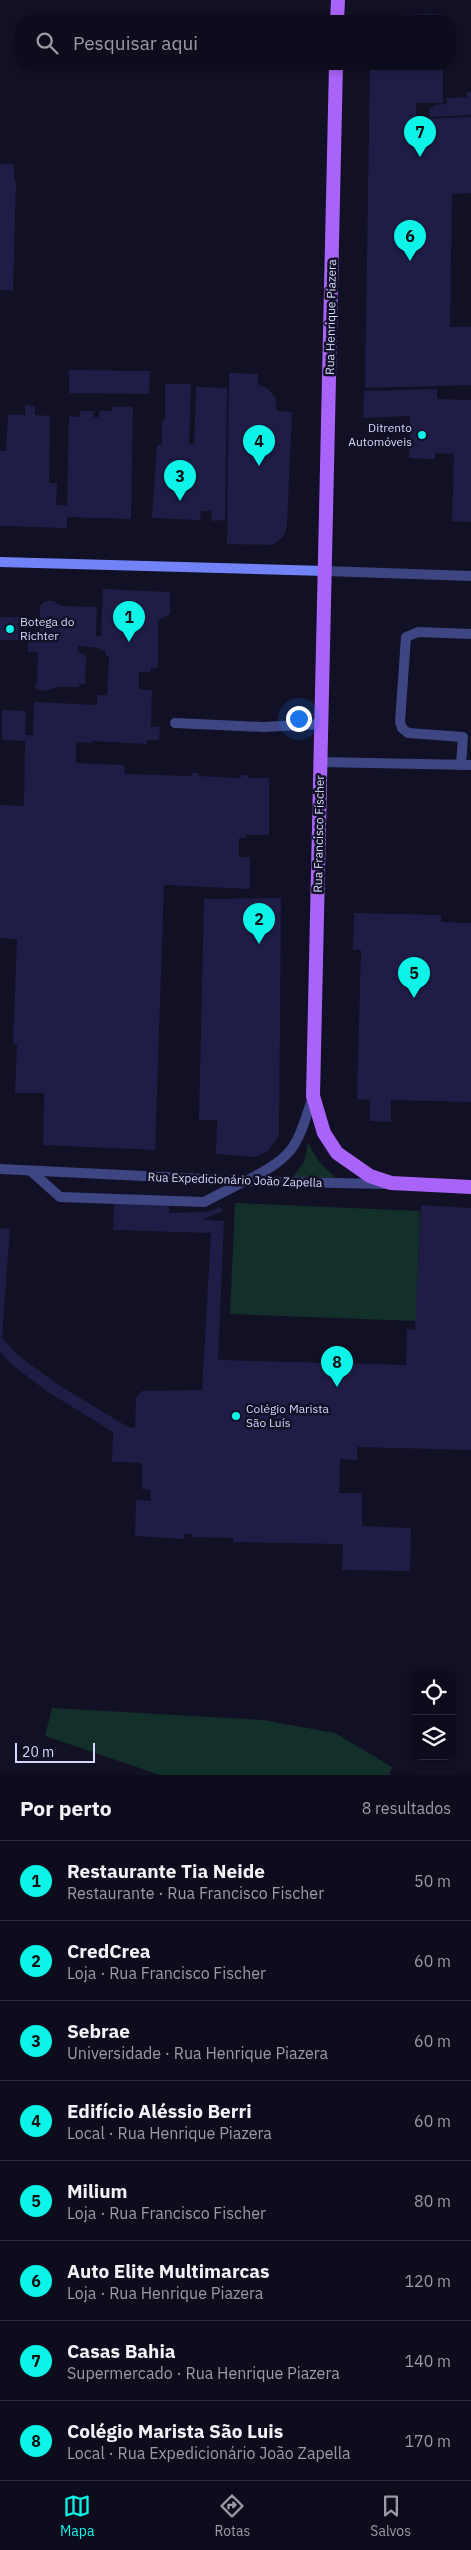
<!DOCTYPE html>
<html lang="pt">
<head>
<meta charset="utf-8">
<style>
  body { margin:0; font-family:"IBM Plex Sans",sans-serif; background:#161525; color:#f1f3f6 }
  .controls { position:absolute; right:15px; bottom:15px; display:grid; overflow:hidden; border-radius:10px; box-shadow:0 2px 8px #0003 }
  .controls button { width:45px; height:45px; display:grid; place-items:center; padding:0; border:0; border-bottom:1px solid #2d2c3b; background:#0d0c1c; color:#f1f3f6; font:25px sans-serif }
  .scale { position:absolute; left:15px; bottom:12px; width:80px; box-sizing:border-box; padding-left:5px; border:2px solid #d6d8fd; border-top:0; font-size:14px; line-height:18px; white-space:nowrap; color:#d6d8fd; -webkit-text-stroke:4px #111025; paint-order:stroke }
  .you { position:absolute; left:298px; top:718px; width:18px; height:18px; margin:-12px; border:4px solid #fff; border-radius:50%; background:#1a73e8; box-shadow:0 0 0 8px #1a73e833 }
  .badge { display:grid; place-items:center; width:32px; height:32px; border-radius:50%; background:#0cf4e8; color:#111; font-size:16px; font-weight:700 }
  .pin { position:absolute; translate:-50% -41px; filter:drop-shadow(0 1px 2px #0008) }
  .pin::after { content:''; position:absolute; top:26px; width:18px; height:15px; background:inherit; clip-path:polygon(0 0,100% 0,50% 100%) }
  .list { margin:0; padding:0; list-style:none }
  h2 { display:flex; justify-content:space-between; align-items:center; height:65px; margin:0; padding:0 20px; font-size:21px }
  h2 small { font-size:16px; font-weight:400; color:#9a9ba3 }
  .list li { display:grid; grid-template-columns:32px 1fr auto; gap:15px; align-items:center; box-sizing:border-box; height:80px; padding:0 20px; border-top:1px solid #2d2c3b }
  .list b { display:block; font-size:19px; white-space:nowrap }
  .list p { margin:0; font-size:16px; white-space:nowrap; color:#9a9ba3 }
  .list em { font-size:16px; font-style:normal; color:#9a9ba3 }
  .icon { flex:none; width:28px; height:28px; fill:none; stroke:currentColor; stroke-width:2; stroke-linecap:round; stroke-linejoin:round }
  .map { position:relative; flex:none; width:471px; height:1775px; overflow:hidden }
  .search { position:absolute; background:#0d0c1c; box-shadow:0 2px 8px #0003; left:15px; right:15px; top:15px; height:55px; display:flex; align-items:center; gap:12px; box-sizing:border-box; padding:0 18px; border-radius:20px; color:#9a9ba3; font-size:19px }
  .sheet { height:705px; background:#0d0c1c }
  nav { display:flex; justify-content:space-around; align-items:center; box-sizing:border-box; height:70px; border-top:1px solid #2d2c3b; background:#0d0c1c; font-size:14px; color:#9a9ba3 }
  nav a { display:grid; justify-items:center; gap:2px }
  nav .on { color:#0cf4e8 }
  .map>svg:first-child { display:block }
  .green { fill:#132f2a }
  .building { fill:#1f1d45 }
  .lines { fill:none; stroke-linecap:round; stroke-linejoin:round }
  .service { stroke:#3d4582; stroke-width:10 }
  .minor { stroke:#3d4582; stroke-width:10 }
  .tertiary { stroke:#3d4582; stroke-width:10 }
  .secondary { stroke:#7283f8; stroke-width:10 }
  .primary { stroke:#a963f8; stroke-width:14 }
  .poi-dot { fill:#0cf4e8; stroke:#111025; stroke-width:2 }
  .labels { text-anchor:middle; stroke-width:5; stroke-linejoin:round; paint-order:stroke }
  .street-label { font-size:12px; fill:#d6d8fd; stroke:#111025 }
  .poi-label { font-size:12px; fill:#d6d8fd; stroke:#111025; text-anchor:start }
</style>
</head>
<body>
<div class="map">
<svg width="471" height="1775" viewBox="0 0 471 1775">
  <rect width="100%" height="100%" fill="#111025"/>
  <!-- green -->
  <g class="green">
    <path d="M308,1143l11,19 17,16 -43,-1 11,-15z"/>
    <path d="M235,1203l185,8 -4,110 -186,-7z"/>
    <path d="M52,1708l211,12 72,13 57,34 -3,8h-229l-115,-39z"/>
  </g>
  <!-- building -->
  <g class="building">
    <path d="M437,14l-1,7h-44v-6z"/>
    <path d="M370,64h66v3h7v36h-27v16l55,-2v76l-19,1 -2,133h21v58l-106,3z"/>
    <path d="M467,92h4v23l-41,2 -1,-8 4,-1 1,-3 13,-1v-6l20,-1z"/>
    <path d="M0,164h14v17h2l-3,110 -13,-1z"/>
    <path d="M69,370l81,1 -1,23 -80,-1z"/>
    <path d="M229,373l29,1v11l9,3 8,9 2,14 15,1 -5,114 -3,10 -12,9 -45,-1z"/>
    <path d="M165,384h26l-2,60h5l2,-57 31,1 -2,132 -13,1 -1,-10h-10l-1,9 -48,-2 5,-73h5v-25h3z"/>
    <path d="M437,389v10l34,1v122l-19,-1 2,-67 -19,-1v6l-26,-1 1,-42 -47,2 1,-27z"/>
    <path d="M25,405l10,1v9l15,1 -1,67h8l-1,22h11l2,-89 11,1v-6h14l-1,6h6v-6h13v-4h21l-2,112 -64,-2v11l-67,-2v-75h6l2,-36h17z"/>
    <path d="M103,589l67,3v22l-12,6v48h-7v4h-12v17l13,1 -1,37h9l-1,13h-12v4l-55,-3v2l-16,-1v21l48,2 1,9 67,2v-3h6v3l43,2v-3h7v3h21v57h-23v3h-7v19h11v32l-86,-4 -9,265 -112,-5 1,-52h-29l2,-48 -4,-1 4,-105 -17,-1v-133l24,1 1,-65 -23,-1v-30l24,1 -1,24h8l1,-33 63,3v-10h10l2,-39h-3v-5l-6,-1v-2l-22,-2v6l8,3 -1,29h-6v3h-22l-12,4 -10,-3v-5h2l1,-31h-10v-16l11,1 1,-31 5,-5h8l9,5 35,1 -1,29 5,1z"/>
    <rect x="0" y="617" width="19" height="23"/>
    <path d="M281,898l-2,237 -11,16 -13,6 -39,-3 1,-34h-18l5,-221z"/>
    <path d="M354,913l87,2v7l30,1v179l-80,-2v22l-21,-1v-21l-13,-1 4,-149h-8z"/>
    <path d="M114,1203l55,1v9l39,-1 12,-5 3,4 -21,9 22,1 -6,139 188,5 1,-36 8,1 6,-125 50,3v242l-114,-3v13l-17,-1 -1,34h23v33l49,2 -1,43 -68,-1 1,-26 -110,-2v-4l-41,-1v-3h-8l1,5 -50,-3 1,-36 15,1 -1,-11 -8,-1v-26l-30,-1 1,-30 -65,-40 -36,-27 -12,-13v-124l10,1 -8,109 17,18 38,28 71,43 7,1 1,-30 6,-7 60,-1 9,-157 -98,-3z"/>
  </g>
  <g class="lines">
    <!-- service -->
    <g class="service">
      <path d="M175,723l88,4 58,-3"/>
      <path d="M320,762l151,3"/>
      <path d="M461,765l2,-28 -55,-4 -6,-5 -2,-6 6,-85 12,-5 53,2"/>
      <path d="M31,1171l29,26 144,5 41,-21"/>
    </g>
    <!-- minor -->
    <g class="minor">
      <path d="M0,1169l245,12 139,3"/>
      <path d="M246,1181c50,-26 50,-33 67,-85"/>
    </g>
    <!-- tertiary -->
    <path class="tertiary" d="M325,571l146,5"/>
    <!-- secondary -->
    <path class="secondary" d="M0,562l325,9"/>
    <!-- primary -->
    <g class="primary">
      <path d="M337,21l1,-21"/>
      <path d="M336,64l-23,1032 11,37 13,20 33,23 21,7 80,4"/>
    </g>
  </g>
  <!-- markers -->
  <g class="poi-dot">
    <circle cx="422" cy="435" r="5"/>
    <circle cx="10" cy="629" r="5"/>
    <circle cx="236" cy="1416" r="5"/>
  </g>
  <g class="labels">
    <!-- street labels -->
    <g class="street-label">
      <text transform="translate(331 317) rotate(-89)" y="4">Rua Henrique Piazera</text>
      <text transform="translate(319 834) rotate(-89)" y="4">Rua Francisco Fischer</text>
      <text transform="translate(235 1180) rotate(2)" y="4">Rua Expedicionário João Zapella</text>
    </g>
    <!-- poi labels -->
    <g class="poi-label">
      <text x="412" y="432" text-anchor="end">Ditrento<tspan x="412" dy="14">Automóveis</tspan></text>
      <text x="20" y="626">Botega do<tspan x="20" dy="14">Richter</tspan></text>
      <text x="246" y="1413">Colégio Marista<tspan x="246" dy="14">São Luís</tspan></text>
    </g>
  </g>
</svg>
<div class="controls">
<button><svg class="icon" aria-label="locate" viewBox="0 0 24 24"><circle cx="12" cy="12" r="6"/><path d="M12 2v4M12 18v4M2 12h4M18 12h4"/></svg></button>
<button><svg class="icon" aria-label="layers" viewBox="0 0 24 24"><path d="M12 4l9 5-9 5-9-5zM3 14l9 5 9-5"/></svg></button>
</div>
<div class="scale">20 m</div>
<div class="you"></div>
<div class="pin badge" style="left:129px;top:642px">1</div>
<div class="pin badge" style="left:259px;top:944px">2</div>
<div class="pin badge" style="left:180px;top:501px">3</div>
<div class="pin badge" style="left:259px;top:466px">4</div>
<div class="pin badge" style="left:414px;top:998px">5</div>
<div class="pin badge" style="left:410px;top:261px">6</div>
<div class="pin badge" style="left:420px;top:157px">7</div>
<div class="pin badge" style="left:337px;top:1387px">8</div>
<div class="search"><svg class="icon" aria-label="search" viewBox="0 0 24 24"><circle cx="10" cy="10" r="6"/><path d="M15 15l6 6"/></svg>Pesquisar aqui</div>
</div>
<section class="sheet">
<h2>Por perto<small>8 resultados</small></h2>
<ul class="list">
<li><span class="badge">1</span><div><b>Restaurante Tia Neide</b><p>Restaurante · Rua Francisco Fischer</p></div><em>50 m</em></li>
<li><span class="badge">2</span><div><b>CredCrea</b><p>Loja · Rua Francisco Fischer</p></div><em>60 m</em></li>
<li><span class="badge">3</span><div><b>Sebrae</b><p>Universidade · Rua Henrique Piazera</p></div><em>60 m</em></li>
<li><span class="badge">4</span><div><b>Edifício Aléssio Berri</b><p>Local · Rua Henrique Piazera</p></div><em>60 m</em></li>
<li><span class="badge">5</span><div><b>Milium</b><p>Loja · Rua Francisco Fischer</p></div><em>80 m</em></li>
<li><span class="badge">6</span><div><b>Auto Elite Multimarcas</b><p>Loja · Rua Henrique Piazera</p></div><em>120 m</em></li>
<li><span class="badge">7</span><div><b>Casas Bahia</b><p>Supermercado · Rua Henrique Piazera</p></div><em>140 m</em></li>
<li><span class="badge">8</span><div><b>Colégio Marista São Luis</b><p>Local · Rua Expedicionário João Zapella</p></div><em>170 m</em></li>
</ul>
</section>
<nav>
<a class="on"><svg class="icon" aria-label="map" viewBox="0 0 24 24"><path d="M3 6l6-2 6 2 6-2v14l-6 2-6-2-6 2zM9 4v14M15 6v14"/></svg>Mapa</a>
<a><svg class="icon" aria-label="directions" viewBox="0 0 24 24"><path d="M12 3l9 9-9 9-9-9zM9 14v-3h6M13 9l2 2-2 2"/></svg>Rotas</a>
<a><svg class="icon" aria-label="saved" viewBox="0 0 24 24"><path d="M7 4h10v16l-5-4-5 4z"/></svg>Salvos</a>
</nav>
</body>
</html>
